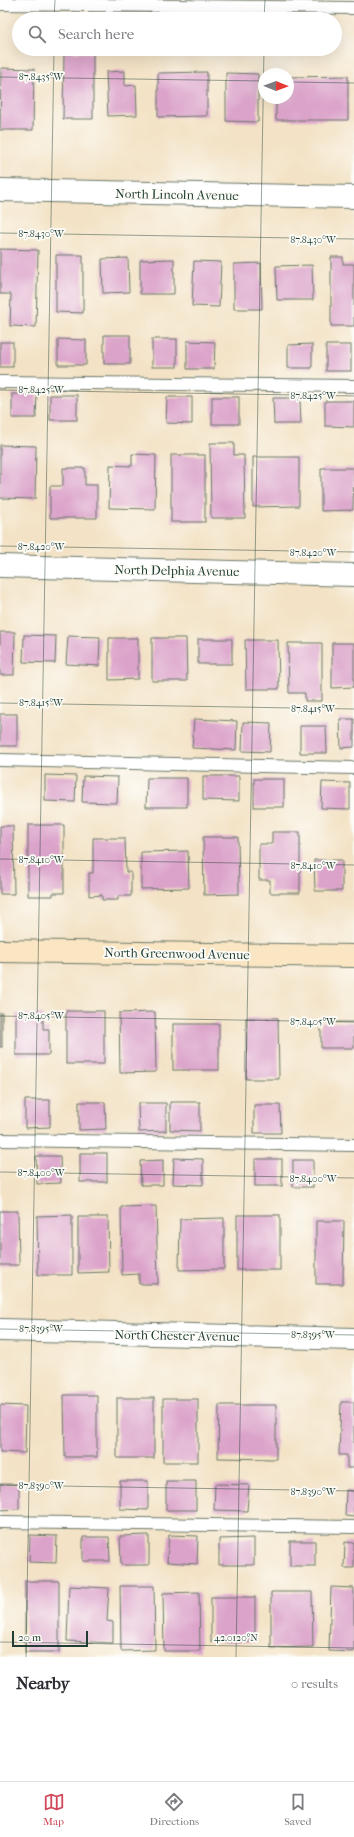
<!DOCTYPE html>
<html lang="en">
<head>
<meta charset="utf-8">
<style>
  body { margin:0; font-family:"IM FELL French Canon",serif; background:#f2f2f3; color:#2b2b33 }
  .compass { position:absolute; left:258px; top:68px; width:36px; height:36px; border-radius:50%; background:#fff; box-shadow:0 4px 16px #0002; rotate:91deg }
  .scale { position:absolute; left:12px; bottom:10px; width:76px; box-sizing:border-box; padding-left:4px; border:2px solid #1f3d34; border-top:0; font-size:11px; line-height:14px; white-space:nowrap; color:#1f3d34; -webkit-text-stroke:3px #fdfcf7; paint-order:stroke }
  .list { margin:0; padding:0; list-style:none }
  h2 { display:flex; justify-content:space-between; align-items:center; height:52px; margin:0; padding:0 16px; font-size:17px }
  h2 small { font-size:13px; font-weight:400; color:#7c7c81 }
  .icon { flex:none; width:22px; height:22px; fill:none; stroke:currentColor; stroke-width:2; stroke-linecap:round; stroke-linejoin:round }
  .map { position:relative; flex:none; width:354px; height:1657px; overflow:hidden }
  .search { position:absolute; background:#fff; box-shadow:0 4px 16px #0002; left:12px; right:12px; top:12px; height:44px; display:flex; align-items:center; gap:10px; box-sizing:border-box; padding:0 14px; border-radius:22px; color:#7c7c81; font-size:15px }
  .sheet { height:124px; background:#fff }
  nav { display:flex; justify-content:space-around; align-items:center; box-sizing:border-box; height:56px; border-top:1px solid #e1e1e2; background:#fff; font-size:11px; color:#7c7c81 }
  nav a { display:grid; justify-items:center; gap:2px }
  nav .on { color:#d1495b }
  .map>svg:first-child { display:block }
  .building { fill:#dba3ca }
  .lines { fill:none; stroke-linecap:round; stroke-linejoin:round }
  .lane-casing { stroke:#697767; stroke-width:14 }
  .street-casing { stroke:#697767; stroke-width:24 }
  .secondary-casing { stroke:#697767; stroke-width:24 }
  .lane { stroke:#fff; stroke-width:12 }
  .street { stroke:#fff; stroke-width:22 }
  .secondary { stroke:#fbe6c4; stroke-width:22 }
  .ticks { fill:none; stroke:#1f3d34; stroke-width:1; stroke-opacity:0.45 }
  .labels { text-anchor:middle; stroke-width:3.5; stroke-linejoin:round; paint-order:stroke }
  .street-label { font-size:13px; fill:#1f3d34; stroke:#fdfcf7 }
  .ticks-label { font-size:10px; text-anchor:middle; fill:#1f3d34; stroke:#fdfcf7; stroke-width:3.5; stroke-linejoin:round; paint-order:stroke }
</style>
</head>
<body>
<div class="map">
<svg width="354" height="1657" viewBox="0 0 354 1657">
  <rect width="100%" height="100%" fill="#fdfcf7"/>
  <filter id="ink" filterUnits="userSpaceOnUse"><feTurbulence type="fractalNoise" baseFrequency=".025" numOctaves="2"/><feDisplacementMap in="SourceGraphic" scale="8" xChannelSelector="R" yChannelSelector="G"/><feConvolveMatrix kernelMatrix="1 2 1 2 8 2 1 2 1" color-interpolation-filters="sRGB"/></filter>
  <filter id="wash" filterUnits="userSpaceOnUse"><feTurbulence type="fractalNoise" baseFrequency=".012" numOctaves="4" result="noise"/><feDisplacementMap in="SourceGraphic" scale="16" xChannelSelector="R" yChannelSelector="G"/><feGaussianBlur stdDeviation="0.9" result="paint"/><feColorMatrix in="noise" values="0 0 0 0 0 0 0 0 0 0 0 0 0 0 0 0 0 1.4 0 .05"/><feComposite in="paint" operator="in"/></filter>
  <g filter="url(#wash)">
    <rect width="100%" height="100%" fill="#f3e2c5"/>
    <g id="blocks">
      <!-- building -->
      <g class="building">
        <rect x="120" y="12" width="30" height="7"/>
        <path d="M184,15v4h-26v-3z"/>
        <path d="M263,16v3h-28v-2z"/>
        <path d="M64,52l29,1v66h-30z"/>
        <path d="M1,68l33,1 -1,61h-33z"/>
        <path d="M125,71v15l11,-1 1,30 -29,1 -2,-44z"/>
        <path d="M207,72v44l-49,1v-44z"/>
        <path d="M226,73l32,1v48l-32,-1z"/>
        <path d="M348,76v44h-72v-22h12v-21z"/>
        <path d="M0,249l38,1 -2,77 -26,-1 1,-32h-11z"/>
        <path d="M56,255h27v58l-27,-1z"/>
        <path d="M331,257h12v7h11v62h-23z"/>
        <path d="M128,258l1,34 -26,1 -1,-34z"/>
        <path d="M174,259v35h-34v-34z"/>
        <path d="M194,261l27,1 -2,45 -27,-1z"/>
        <path d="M261,263l1,46h-28v-45z"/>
        <path d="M312,265l1,35h-36l-1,-34z"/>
        <rect x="104" y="335" width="26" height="29"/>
        <path d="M58,339l28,1v25h-28z"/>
        <rect x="152" y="339" width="25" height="28"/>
        <path d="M187,341l28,1 -1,27h-27z"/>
        <rect x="0" y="342" width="13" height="25"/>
        <path d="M312,344v24h-24v-23z"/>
        <rect x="326" y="345" width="25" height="26"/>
        <path d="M12,394h25l-1,24h-24z"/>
        <rect x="50" y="395" width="27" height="25"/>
        <path d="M167,397h25v27l-26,-1z"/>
        <rect x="212" y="397" width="27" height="27"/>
        <path d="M273,398h27l1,26h-27z"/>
        <path d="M325,401h29v26l-29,-1z"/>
        <path d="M210,443h24v12h10l1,63h-34z"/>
        <path d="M0,445l36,1 -1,53 -35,-1z"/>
        <path d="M132,454l24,1 -1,54 -46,-1 1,-43 22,1z"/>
        <rect x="171" y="455" width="34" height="67"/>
        <path d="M253,457h46v49l-46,1z"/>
        <path d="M63,468h22v17h12v33h-47v-32h13z"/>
        <path d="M321,468h33l-1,42 -32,1z"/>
        <path d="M0,632h15l-1,43h-14z"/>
        <path d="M24,635l32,1 -1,27 -32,-1z"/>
        <path d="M68,636l32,1 -1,29 -33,-2z"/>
        <path d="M109,638h29v41l-29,1z"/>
        <path d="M152,638h34l1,43h-35z"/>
        <rect x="198" y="639" width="34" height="25"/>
        <path d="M245,640h33l1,49h-33z"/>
        <path d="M288,643h34v58h-17v-8h-16z"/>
        <path d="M332,643h22v44l-22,1z"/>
        <rect x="0" y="714" width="17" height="32"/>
        <path d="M194,719l43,2 -1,29 -44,-2z"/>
        <path d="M340,719h14v28l-13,1z"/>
        <path d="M243,722l28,1 -1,29 -28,-1z"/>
        <path d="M300,726h26l1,27h-27z"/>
        <path d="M45,775l31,1 -1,26 -30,-1z"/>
        <path d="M83,776l35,1 -1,26 -35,-1z"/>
        <path d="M203,776h36v25l-36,-1z"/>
        <path d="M147,778h40v29h-41z"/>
        <rect x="254" y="779" width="30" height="28"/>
        <path d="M322,782l28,1v26l-29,-1z"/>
        <path d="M28,825h36v68h-11v3h-25z"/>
        <path d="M0,826h13l1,68h-14z"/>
        <path d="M272,832h28v61h-30v-13h-11v-36h13z"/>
        <path d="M203,837h35l1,57 -35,1z"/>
        <path d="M93,838h32l1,34h5v24h-13v4h-16v-5l-13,1v-23h4z"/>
        <path d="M188,851l1,37 -48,1v-37z"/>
        <path d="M314,860h28v31h-27z"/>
        <rect x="66" y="1011" width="38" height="53"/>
        <path d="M155,1012l1,60 -36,1 -1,-60z"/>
        <rect x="0" y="1013" width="2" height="34"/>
        <path d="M16,1014h27v15h6v26h-33z"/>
        <path d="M246,1018h32l1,61h-33z"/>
        <rect x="321" y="1022" width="33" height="26"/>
        <rect x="173" y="1024" width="46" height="46"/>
        <path d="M25,1100h25v27l-25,1z"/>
        <path d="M79,1102h26l1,27 -27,1z"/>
        <path d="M170,1102h30v29l-30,-1z"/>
        <path d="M138,1103h28v28l-27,1z"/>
        <path d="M254,1105h26l1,28h-27z"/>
        <rect x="80" y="1153" width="27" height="29"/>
        <path d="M36,1156h24l1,27 -24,1z"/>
        <path d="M174,1158l29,1v26l-30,-1z"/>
        <rect x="255" y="1159" width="27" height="27"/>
        <path d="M163,1160v25h-22l-1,-24z"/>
        <rect x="293" y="1160" width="20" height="27"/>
        <path d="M156,1206l2,78h-19v-10l-17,1 -1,-68z"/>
        <path d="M0,1211h18l1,54h-19z"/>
        <path d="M72,1215v60h-34l-1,-59z"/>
        <rect x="237" y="1215" width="43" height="55"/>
        <path d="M78,1217h30l1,55 -31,1z"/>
        <path d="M224,1218v51l-45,1 1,-51z"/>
        <path d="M316,1221h28l-1,63h-27z"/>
        <path d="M64,1395h33v62h-32z"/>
        <rect x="117" y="1398" width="37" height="60"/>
        <rect x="163" y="1399" width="35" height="63"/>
        <path d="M341,1402h13v66h-7v-13h-8z"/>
        <path d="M0,1405l26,1 -1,47 -25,-1z"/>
        <path d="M219,1405h57v54l-58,-1z"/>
        <path d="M120,1481h28v29l-28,-1z"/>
        <rect x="166" y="1481" width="30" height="29"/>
        <path d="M0,1484h19v25l-19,1z"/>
        <path d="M215,1484l34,1 -2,26 -33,-1z"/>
        <path d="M346,1490l8,1v26l-9,-1z"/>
        <path d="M30,1535l27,1 -1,27 -27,-1z"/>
        <path d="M149,1535v30h-28l-1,-29z"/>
        <path d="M169,1535l29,1 -1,28 -30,-2z"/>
        <path d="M83,1537h26l1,24h-27z"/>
        <path d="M254,1538v27h-35v-26z"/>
        <rect x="290" y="1541" width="25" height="25"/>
        <path d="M345,1542l9,1v25h-10z"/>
        <rect x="25" y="1581" width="34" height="71"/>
        <path d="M69,1586l40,2 -2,33 6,1v21l-46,-2z"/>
        <path d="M120,1586h34l1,64 -34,1z"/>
        <path d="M331,1587l23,1v64l-25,-1z"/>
        <path d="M199,1592l1,59h-36l-1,-58z"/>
        <path d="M271,1592h41l1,55 -42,1z"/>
        <rect x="211" y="1597" width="44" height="45"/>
      </g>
    </g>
  </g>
  <g filter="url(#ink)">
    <use href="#blocks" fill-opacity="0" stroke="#697767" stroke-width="1"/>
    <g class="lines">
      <defs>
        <g id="lane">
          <path d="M0,4l354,4"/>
          <path d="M0,382l354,4"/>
          <path d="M0,760l354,8"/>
          <path d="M0,1140l354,5"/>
          <path d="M0,1522l354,5"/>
        </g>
        <g id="street">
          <path d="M0,190l354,7"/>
          <path d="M0,566l354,9"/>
          <path d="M0,1330l354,9"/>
        </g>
        <path id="secondary" d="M0,951l354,5"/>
      </defs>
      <!-- lane casing -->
      <use href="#lane" class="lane-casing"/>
      <!-- street casing -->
      <use href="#street" class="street-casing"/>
      <!-- secondary casing -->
      <use href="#secondary" class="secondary-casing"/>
      <!-- lane -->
      <use href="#lane" class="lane"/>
      <!-- street -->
      <use href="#street" class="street"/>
      <!-- secondary -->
      <use href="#secondary" class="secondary"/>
    </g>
  </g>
  <!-- ticks -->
  <path class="ticks" d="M54,19l1,-19M264,19l1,-19M0,77l264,4M288,82l66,1M0,233l354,6M0,390l354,6M0,546l354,6M0,703l354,6M0,859l354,6M0,1016l354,6M0,1172l354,6M0,1329l354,6M0,1485l354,6M0,1642l354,6M26,1657l28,-1608M236,1657l28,-1608"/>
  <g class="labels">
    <!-- street labels -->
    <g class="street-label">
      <text transform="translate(177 194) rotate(1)" y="5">North Lincoln Avenue</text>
      <text transform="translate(177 570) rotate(1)" y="5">North Delphia Avenue</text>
      <text transform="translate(177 953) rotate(1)" y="5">North Greenwood Avenue</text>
      <text transform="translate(177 1335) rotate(1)" y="5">North Chester Avenue</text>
    </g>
  </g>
  <g class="ticks-label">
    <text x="41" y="80">87.8435°W</text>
    <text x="41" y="237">87.8430°W</text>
    <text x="313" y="243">87.8430°W</text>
    <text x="41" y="393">87.8425°W</text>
    <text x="313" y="399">87.8425°W</text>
    <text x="41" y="550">87.8420°W</text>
    <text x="313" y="556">87.8420°W</text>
    <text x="41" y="706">87.8415°W</text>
    <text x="313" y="712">87.8415°W</text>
    <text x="41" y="863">87.8410°W</text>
    <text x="313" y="869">87.8410°W</text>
    <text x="41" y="1019">87.8405°W</text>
    <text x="313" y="1025">87.8405°W</text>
    <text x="41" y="1176">87.8400°W</text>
    <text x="313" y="1182">87.8400°W</text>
    <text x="41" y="1332">87.8395°W</text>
    <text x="313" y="1338">87.8395°W</text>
    <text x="41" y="1489">87.8390°W</text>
    <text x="313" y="1495">87.8390°W</text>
    <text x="236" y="1641">42.0120°N</text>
  </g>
</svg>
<svg class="compass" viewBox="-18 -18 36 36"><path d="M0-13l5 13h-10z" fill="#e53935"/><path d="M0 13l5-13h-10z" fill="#7c7c81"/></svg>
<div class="scale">20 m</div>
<div class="search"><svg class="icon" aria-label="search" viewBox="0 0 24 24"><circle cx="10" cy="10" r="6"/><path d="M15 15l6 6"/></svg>Search here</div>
</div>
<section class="sheet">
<h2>Nearby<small>0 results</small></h2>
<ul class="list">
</ul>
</section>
<nav>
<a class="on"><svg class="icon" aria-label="map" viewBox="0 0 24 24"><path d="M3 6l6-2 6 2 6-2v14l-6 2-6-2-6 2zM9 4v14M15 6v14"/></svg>Map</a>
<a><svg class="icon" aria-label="directions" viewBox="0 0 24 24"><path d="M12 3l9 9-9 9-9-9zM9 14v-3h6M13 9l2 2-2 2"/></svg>Directions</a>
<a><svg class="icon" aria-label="saved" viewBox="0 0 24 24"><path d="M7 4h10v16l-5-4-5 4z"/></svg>Saved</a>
</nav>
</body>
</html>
